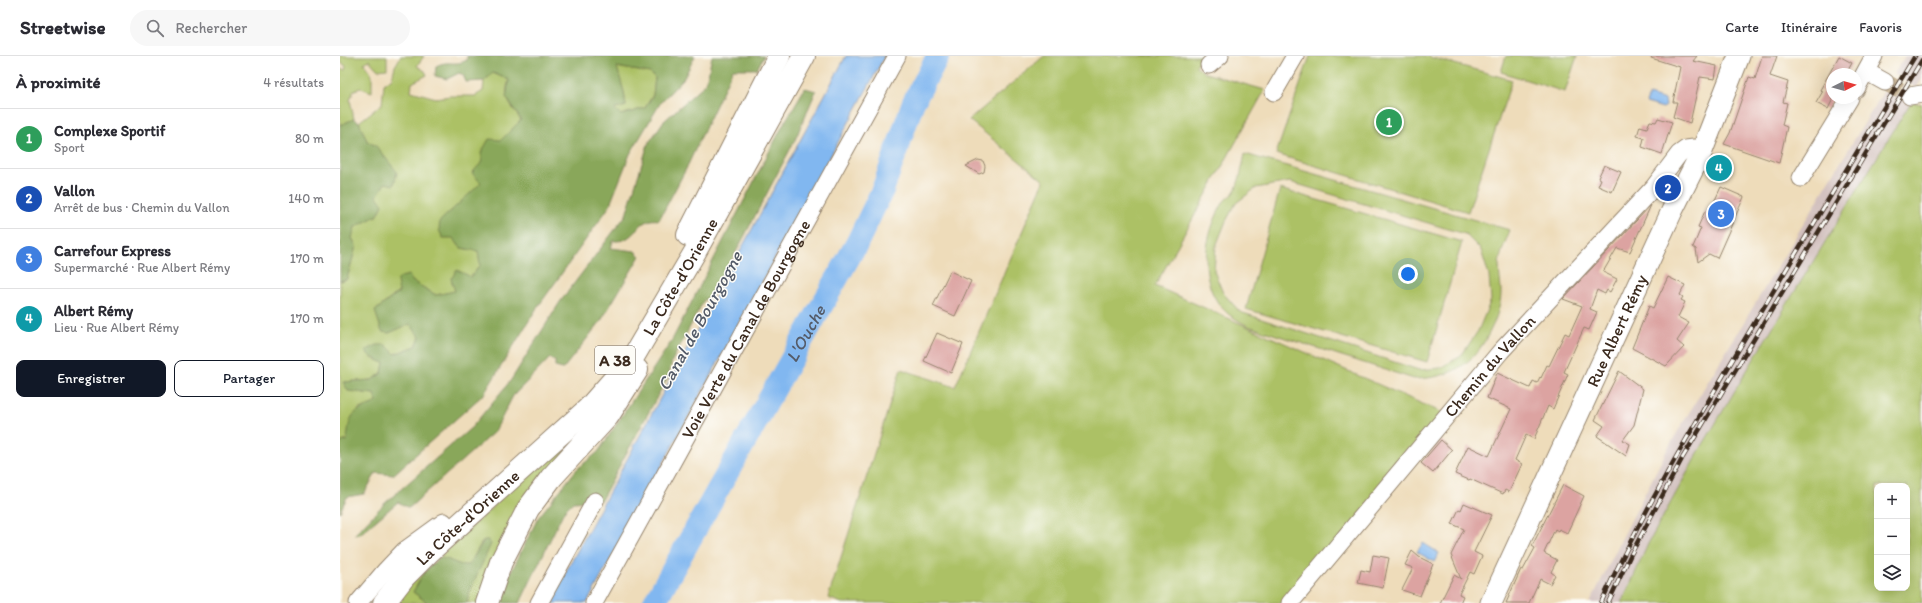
<!DOCTYPE html>
<html lang="fr">
<head>
<meta charset="utf-8">
<style>
  body { margin:0; font-family:Itim,sans-serif; background:#f7f7f7; color:#2b2b33 }
  .controls { position:absolute; right:12px; bottom:12px; display:grid; overflow:hidden; border-radius:8px; box-shadow:0 4px 16px #0002 }
  .controls button { width:36px; height:36px; display:grid; place-items:center; padding:0; border:0; border-bottom:1px solid #e1e1e2; background:#fff; color:#2b2b33; font:20px sans-serif }
  .compass { position:absolute; left:1486px; top:12px; width:36px; height:36px; border-radius:50%; background:#fff; box-shadow:0 4px 16px #0002; rotate:85deg }
  .you { position:absolute; left:1068px; top:218px; width:14px; height:14px; margin:-10px; border:3px solid #fff; border-radius:50%; background:#1a73e8; box-shadow:0 0 0 6px #1a73e833 }
  .badge { display:grid; place-items:center; width:26px; height:26px; border-radius:50%; background:#111827; color:#fff; font-size:13px; font-weight:700 }
  .pin { position:absolute; translate:-50% -50%; border:2px solid #fff; box-shadow:0 1px 4px #0006 }
  .list { margin:0; padding:0; list-style:none }
  h2 { display:flex; justify-content:space-between; align-items:center; height:52px; margin:0; padding:0 16px; font-size:17px }
  h2 small { font-size:13px; font-weight:400; color:#7c7c81 }
  .list li { display:grid; grid-template-columns:26px 1fr auto; gap:12px; align-items:center; box-sizing:border-box; height:60px; padding:0 16px; border-top:1px solid #e1e1e2 }
  .list b { display:block; font-size:15px; white-space:nowrap }
  .list p { margin:0; font-size:13px; white-space:nowrap; color:#7c7c81 }
  .list em { font-size:13px; font-style:normal; color:#7c7c81 }
  .actions { display:flex; gap:8px; padding:12px 16px }
  .actions a { flex:1; padding:9px 0; border:1px solid #111827; border-radius:8px; text-align:center; font-size:14px; color:#111827 }
  .actions .main { background:#111827; color:#fff }
  .icon { flex:none; width:22px; height:22px; fill:none; stroke:currentColor; stroke-width:2; stroke-linecap:round; stroke-linejoin:round }
  .map { position:relative; flex:none; width:1582px; height:547px; overflow:hidden }
  header { display:flex; align-items:center; gap:24px; box-sizing:border-box; height:56px; padding:0 20px; background:#fff; border-bottom:1px solid #e1e1e2 }
  header strong { font-size:19px }
  nav { display:flex; gap:22px; margin-inline-start:auto; font-size:14px }
  .search { width:280px; height:36px; background:#f7f7f7; display:flex; align-items:center; gap:10px; box-sizing:border-box; padding:0 14px; border-radius:22px; color:#7c7c81; font-size:15px }
  main { display:flex }
  aside { flex:1; background:#fff }
  .map>svg:first-child { display:block }
  .industrial { fill:#d1bfbd }
  .green { fill:#acc165; stroke:#747642; fill-rule:evenodd }
  .forest { fill:#89a75a; stroke:#62683c; fill-rule:evenodd }
  .water { fill:#81b7f0; stroke:#5e7087 }
  .lines { fill:none; stroke-linecap:round; stroke-linejoin:round }
  .river { stroke:#81b7f0; stroke-width:23 }
  .building { fill:#dca3a1 }
  .minor-tunnel { stroke:#cab89b; stroke-width:17; stroke-dasharray:17 8; stroke-linecap:butt }
  .minor-casing { stroke:#94836c; stroke-width:19 }
  .major-casing { stroke:#94836c; stroke-width:23 }
  .highway-casing { stroke:#94836c; stroke-width:24 }
  .minor { stroke:#fff; stroke-width:17 }
  .major { stroke:#fff; stroke-width:21 }
  .highway { stroke:#fff; stroke-width:22 }
  .rail-casing { stroke:#3b2a1e; stroke-width:4.5 }
  .rail { stroke:#fdfcf7; stroke-width:3; stroke-dasharray:9; stroke-linecap:butt }
  .labels { text-anchor:middle; stroke-width:3; stroke-linejoin:round; paint-order:stroke }
  .shield { fill:#fdfcf7; stroke:#75695f; stroke-width:1 }
  .shield-label { font-size:16px; font-weight:bold; fill:#3b2a1e }
  .street-label { font-size:17px; fill:#3b2a1e; stroke:#fdfcf7 }
  .water-label { font-size:18px; font-style:italic; fill:#545b68; stroke:#fdfcf7 }
</style>
</head>
<body>
<header>
<strong>Streetwise</strong>
<div class="search"><svg class="icon" aria-label="search" viewBox="0 0 24 24"><circle cx="10" cy="10" r="6"/><path d="M15 15l6 6"/></svg>Rechercher</div>
<nav><a>Carte</a><a>Itinéraire</a><a>Favoris</a></nav>
</header>
<main>
<aside>
<h2>À proximité<small>4 résultats</small></h2>
<ul class="list">
<li><span class="badge" style="background:#2e9e5b">1</span><div><b>Complexe Sportif</b><p>Sport</p></div><em>80 m</em></li>
<li><span class="badge" style="background:#1a4fb4">2</span><div><b>Vallon</b><p>Arrêt de bus · Chemin du Vallon</p></div><em>140 m</em></li>
<li><span class="badge" style="background:#3f7fe0">3</span><div><b>Carrefour Express</b><p>Supermarché · Rue Albert Rémy</p></div><em>170 m</em></li>
<li><span class="badge" style="background:#0f9aa8">4</span><div><b>Albert Rémy</b><p>Lieu · Rue Albert Rémy</p></div><em>170 m</em></li>
</ul>
<div class="actions"><a class="main">Enregistrer</a><a>Partager</a></div>
</aside>
<div class="map">
<svg width="1582" height="547" viewBox="0 0 1582 547">
  <rect width="100%" height="100%" fill="#fdfcf7"/>
  <filter id="ink" filterUnits="userSpaceOnUse"><feTurbulence type="fractalNoise" baseFrequency=".025" numOctaves="2"/><feDisplacementMap in="SourceGraphic" scale="8" xChannelSelector="R" yChannelSelector="G"/><feConvolveMatrix kernelMatrix="1 2 1 2 8 2 1 2 1" color-interpolation-filters="sRGB"/></filter>
  <filter id="wash" filterUnits="userSpaceOnUse"><feTurbulence type="fractalNoise" baseFrequency=".012" numOctaves="4" result="noise"/><feDisplacementMap in="SourceGraphic" scale="16" xChannelSelector="R" yChannelSelector="G"/><feGaussianBlur stdDeviation="0.9" result="paint"/><feColorMatrix in="noise" values="0 0 0 0 0 0 0 0 0 0 0 0 0 0 0 0 0 1.4 0 .05"/><feComposite in="paint" operator="in"/></filter>
  <g filter="url(#wash)">
    <rect width="100%" height="100%" fill="#eedcba"/>
    <!-- industrial -->
    <g class="industrial">
      <path d="M1565,0h17v23l-6,9 -22,-14z"/>
      <path d="M1545,33l26,13 -146,238 -67,113 -50,91 -26,59h-32l31,-63 48,-94z"/>
    </g>
    <!-- green -->
    <g class="green">
      <path d="M0,0h47v13l-9,1 -9,-10 -5,3 8,12v17l-11,-4 -7,2 -4,10 4,19 -14,6v-56l5,1 1,-4 -6,-4z"/>
      <path d="M61,0h23l-7,10 8,5 2,4 -15,8 -1,8 25,7 14,-2h25l8,-5 1,-10 9,-8 16,7c-7,19 2,25 12,40l-38,41 -2,22 -28,55 8,10 17,3 2,14 -9,12 -15,14 -20,4 -24,-14 -37,30 14,22 21,-10 10,14 -4,9 -21,8 -30,-3 6,6 13,6 -2,10 -10,7 -28,2 5,9 25,3 3,9 -18,6 -12,31 -7,3v-162l7,-2 9,-33 -4,-8 3,-11 23,-12 -1,-19 8,-13 -9,-37 -9,-5 -8,-19 23,-18 2,-20 8,-6 3,-12z"/>
      <path d="M704,0h158l-6,10 9,7 60,17 -110,196 288,127 -156,190h-445l-14,-5 73,-229 54,18 89,-206 -75,-61z"/>
      <path d="M970,0h116l86,24 -44,132 -192,-58z"/>
      <path d="M1166,0h71l-12,36 -64,-20z"/>
      <path d="M276,11l34,6 5,5 -2,17 -8,13 -25,7 -5,-6 11,-3 -2,-14z"/>
      <path d="M1571,46l11,2v499h-300l26,-59 50,-91 67,-113zM1537,430h30v102h-30z"/>
      <path d="M905,98l265,76c-4,10 -10,24 -11,35 0,9 2,18 2,27 0,12 -4,25 -9,35 -16,36 -39,51 -78,52l-166,-53c-7,-4 -15,-8 -21,-13 -32,-29 -23,-81 -2,-113 3,-3 7,-5 9,-8 5,-7 9,-29 11,-38zM950,126l175,52 16,16 8,26 2,24 -13,31 -17,25 -21,12 -21,2 -179,-58 -17,-19 -9,-22 2,-25 10,-25 10,-18 20,-15z"/>
      <path d="M940,133l182,53 -35,120 -181,-53z"/>
      <path d="M218,389l8,6 -86,152h-13l16,-63 -14,25c-12,2 -18,-7 -30,-7l-15,15 -11,19 15,11h-37z"/>
    </g>
    <!-- forest -->
    <g class="forest">
      <path d="M127,0h228l-11,22 -23,24 -31,52 -21,53 -74,104 -51,83 -91,81 -17,-2 -12,21 -17,3 -7,15v-69l7,-3c3,-29 5,-27 30,-38l-3,-8 -26,-3 -5,-9 29,-2 10,-7 2,-10 -13,-6 -6,-6 12,-6h9l9,9 21,-8 4,-9 -10,-13 -21,9 -7,-1 -7,-21 24,-19 -2,-11 4,-4 8,-2 3,6 24,14 19,-4 -4,-12 6,-9 14,7 9,-12 -2,-14 -17,-3 -8,-10h-10l-4,-8 1,-9 41,-38 -9,-10 11,-12 -2,-8 8,-14 12,1 20,-20 -15,-23 3,-17 -16,-7 -9,8 -18,1 -3,-7 -4,-2 -12,6 -12,-3 1,-10c13,-7 18,1 31,-6zM277,11l33,6 5,5 -2,17 -8,13 -24,7 -6,-6 11,-3 -2,-14z"/>
      <path d="M372,0h52l-7,13h-24l-47,100 -27,51c-20,-3 -21,15 -36,20 -3,1 -7,1 -10,1l-2,7 24,3 5,5 -39,65 -38,48 -8,-2v-6l-5,-3 -37,38 -18,35 -86,77 -11,-6 -38,32 -6,1 30,-31 88,-77 39,-47 49,-78 66,-87 22,-71 15,-22 41,-37 4,-10z"/>
      <path d="M465,32l11,3 -21,49 -81,154 -10,6 -32,61 -3,14 -68,125 -28,2 -9,9 -44,92h-16l-3,-5 1,-8 36,-72 39,-49 21,-17 73,-110 112,-217z"/>
      <path d="M14,63l5,3 8,19 9,5 21,26 -3,13 -9,-2 -8,13 6,9 -5,10 -23,12 -3,11 4,8 -9,33 -7,2v-156z"/>
      <path d="M144,484h4l3,4 -20,44 -4,15h-39l-15,-11 11,-19 15,-15c12,0 18,9 30,7z"/>
    </g>
    <!-- water -->
    <g class="water">
      <path d="M506,0h39l-298,547h-38z"/>
      <path d="M1309,39l16,5 1,6 -3,2 -17,-5z"/>
      <path d="M1083,487l16,10 -5,9 -17,-10z"/>
    </g>
    <g class="lines">
      <!-- river -->
      <path class="river" id="s1" d="M314,547l203,-360 26,-54 30,-86 25,-47"/>
    </g>
    <g id="blocks">
      <!-- building -->
      <g class="building">
        <path d="M1312,0h45l-4,5 24,5 -2,13 -15,-2 -10,46 -17,-6 4,-15h-4l7,-35 -29,-9z"/>
        <path d="M1422,0h15l-7,20 18,6 -5,20 4,1 -5,22 5,2 -8,36 -55,-19 6,-11 19,-56 6,2z"/>
        <path d="M1499,0l13,7 -6,11h-14v27l-4,8 -12,-6 7,-12 -3,-1z"/>
        <path d="M1318,62l14,4 -10,32 -20,-7 2,-9 -7,-2 3,-10 7,2 3,-7 6,1z"/>
        <path d="M638,104l5,1 2,5 -1,6 -5,2 -13,-8z"/>
        <path d="M1264,109l17,7 -9,20 -14,-6 3,-7 -3,-1z"/>
        <path d="M1381,131l23,10 -27,61 -8,-4 -11,8 -2,-13 -3,-2 8,-19 -3,-1 7,-16 4,2z"/>
        <path d="M1311,149l-21,47 -13,-4 -14,24 14,7 -7,13 -3,-2 -2,4 -8,-4 -7,19 7,3 -8,18 -5,-2 -20,44 4,2 -15,35 -5,-3 -14,33 -8,-4 -11,25 7,4 -13,28 -4,-2 -2,4 -33,-15 -1,1 -14,-6 13,-28 21,10 22,-47 -24,-11 10,-25 33,15 3,-7 4,2 3,-6 1,1 6,-13 2,1 16,-33 4,2 13,-29 -19,-7z"/>
        <path d="M610,215l21,10 -16,35 -22,-10z"/>
        <path d="M1328,221l17,8 -5,10 3,2 -2,3 4,2 -7,15 11,6 -12,18 7,6 -18,19 -34,-18 17,-42 4,2z"/>
        <path d="M597,277l26,11 -12,29 -27,-12z"/>
        <path d="M1279,315l24,18 -9,36 -11,15 7,4 -4,12 -29,-20 7,-10 -9,-6z"/>
        <path d="M1101,384l11,10 -19,23 -12,-10z"/>
        <path d="M1223,429l21,11 -17,37 -8,-4 -1,2 -3,-2 -11,24 13,7 -6,12 4,3 -5,9 -10,-5 -11,24h-23l15,-34 2,1 12,-22 -3,-2z"/>
        <path d="M1124,447l28,12 -18,37 8,4 -8,18 -4,-2 -11,22 4,2 -3,7h-20l14,-28 7,4 -10,-24 13,-26 -12,-5 7,-15 2,1z"/>
        <path d="M1072,495l7,6 14,7 -13,32 -18,-6 11,-22 -8,-3z"/>
        <path d="M1033,499l16,3 -6,30 -25,-5 3,-13 9,2z"/>
      </g>
    </g>
  </g>
  <g filter="url(#ink)">
    <use href="#blocks" fill-opacity="0" stroke="#94836c" stroke-width="1"/>
    <g class="lines">
      <!-- minor-tunnel -->
      <path class="minor-tunnel" d="M1545,26l25,14"/>
      <defs>
        <g id="minor">
          <path d="M869,9l11,-9"/>
          <path d="M1527,16l18,10"/>
          <path d="M1516,33l18,-33"/>
          <path d="M934,36l21,-36"/>
          <path d="M1570,40l12,-2"/>
          <path d="M1461,122l49,-80"/>
          <path d="M18,547l28,-33 18,-19 40,-29"/>
          <path d="M199,547l56,-102"/>
          <path id="s2" d="M254,547l303,-547"/>
          <path id="s3" d="M950,547l211,-252 153,-164 25,-33 7,-5 8,-1 8,3"/>
        </g>
        <g id="major">
          <path id="s4" d="M1151,547l181,-392 30,-60 37,-95"/>
        </g>
        <g id="highway">
          <path d="M348,179l91,-179"/>
          <path id="s5" d="M44,547l20,-26 26,-26 158,-142 44,-50 63,-107 109,-196"/>
          <path d="M147,547l14,-41 27,-53 23,-31 57,-62 29,-46"/>
        </g>
      </defs>
      <!-- minor casing -->
      <use href="#minor" class="minor-casing"/>
      <!-- major casing -->
      <use href="#major" class="major-casing"/>
      <!-- highway casing -->
      <use href="#highway" class="highway-casing"/>
      <!-- minor -->
      <use href="#minor" class="minor"/>
      <!-- major -->
      <use href="#major" class="major"/>
      <!-- highway -->
      <use href="#highway" class="highway"/>
      <defs>
        <g id="rail">
          <path d="M1261,547c37,-82 82,-159 128,-237 61,-104 124,-207 186,-310"/>
          <path d="M1268,547l22,-47 53,-99 239,-397"/>
        </g>
      </defs>
      <!-- rail casing -->
      <use href="#rail" class="rail-casing"/>
      <!-- rail -->
      <use href="#rail" class="rail"/>
    </g>
  </g>
  <g class="labels">
    <!-- shield labels -->
    <rect class="shield" x="255" y="290" width="40" height="28" rx="3"/>
    <g class="shield-label">
      <text x="275" y="310">A 38</text>
    </g>
    <!-- street labels -->
    <g class="street-label">
      <text dy="6" stroke="none"><textPath href="#s5" startOffset="444">La Côte-d'Orienne</textPath></text>
      <text dy="6" stroke="none"><textPath href="#s2" startOffset="313">Voie Verte du Canal de Bourgogne</textPath></text>
      <text dy="6" stroke="none"><textPath href="#s4" startOffset="300">Rue Albert Rémy</textPath></text>
      <text dy="6" stroke="none"><textPath href="#s3" startOffset="310">Chemin du Vallon</textPath></text>
      <text dy="6" stroke="none"><textPath href="#s5" startOffset="120">La Côte-d'Orienne</textPath></text>
    </g>
    <!-- water labels -->
    <g class="water-label">
      <text transform="translate(360 265) rotate(-61)" y="6">Canal de Bourgogne</text>
      <text dy="6" stroke="none"><textPath href="#s1" startOffset="309">L'Ouche</textPath></text>
    </g>
  </g>
</svg>
<div class="controls">
<button>+</button>
<button>−</button>
<button><svg class="icon" aria-label="layers" viewBox="0 0 24 24"><path d="M12 4l9 5-9 5-9-5zM3 14l9 5 9-5"/></svg></button>
</div>
<svg class="compass" viewBox="-18 -18 36 36"><path d="M0-13l5 13h-10z" fill="#e53935"/><path d="M0 13l5-13h-10z" fill="#7c7c81"/></svg>
<div class="you"></div>
<div class="pin badge" style="left:1049px;top:66px;background:#2e9e5b">1</div>
<div class="pin badge" style="left:1328px;top:132px;background:#1a4fb4">2</div>
<div class="pin badge" style="left:1381px;top:158px;background:#3f7fe0">3</div>
<div class="pin badge" style="left:1379px;top:112px;background:#0f9aa8">4</div>
</div>
</main>
</body>
</html>
